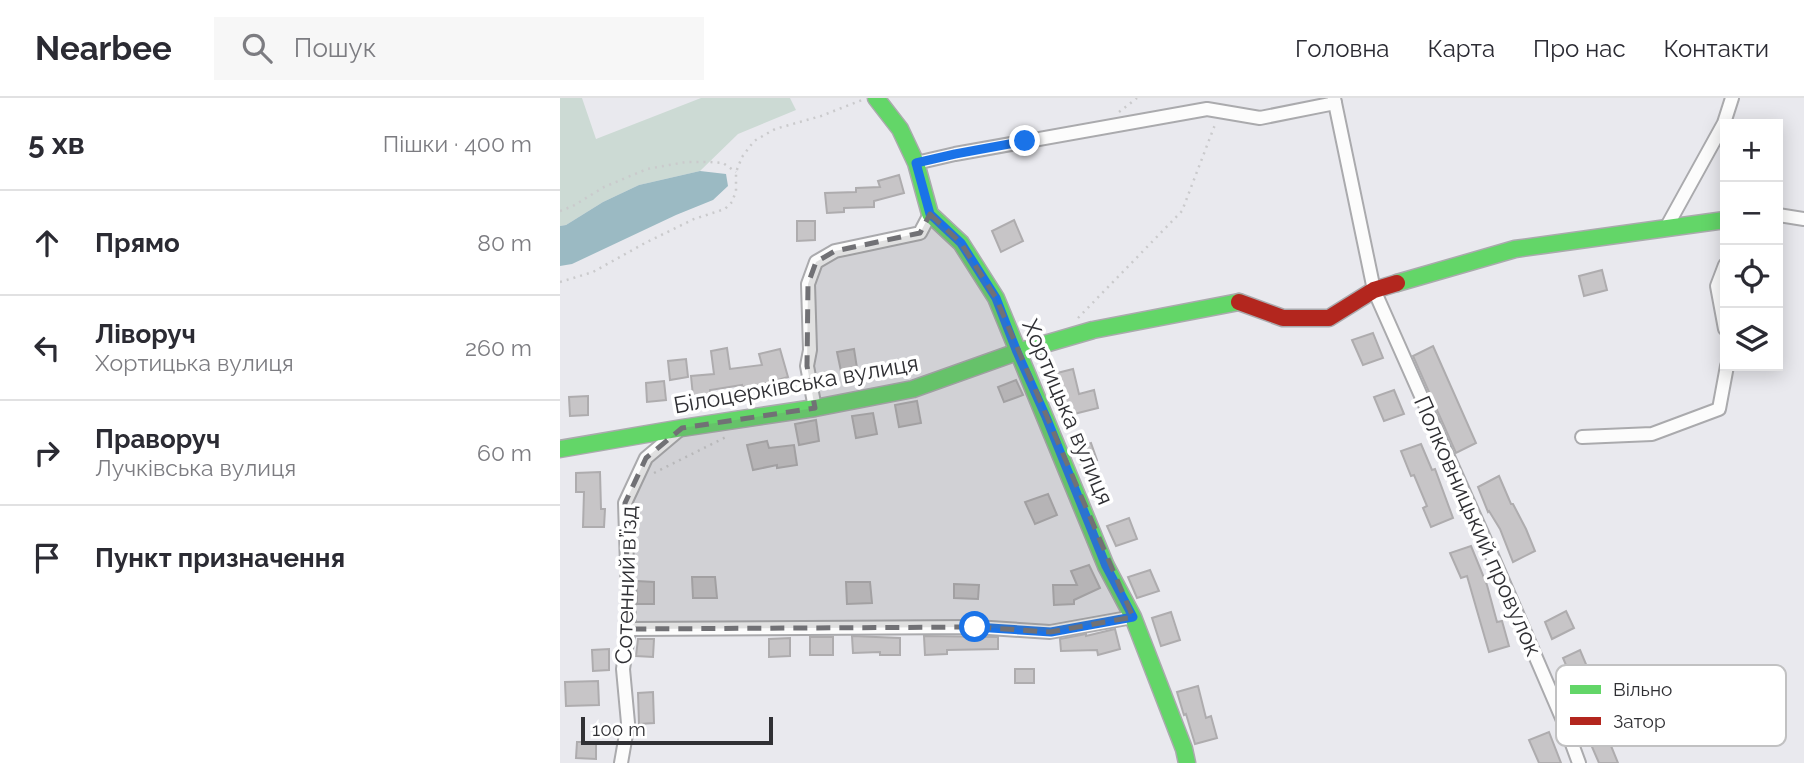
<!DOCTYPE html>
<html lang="uk">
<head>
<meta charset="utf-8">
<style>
  body { margin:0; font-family:Raleway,sans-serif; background:#f7f7f7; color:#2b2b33 }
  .controls { position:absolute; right:21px; top:21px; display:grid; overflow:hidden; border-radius:0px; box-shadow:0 4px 18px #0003 }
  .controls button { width:63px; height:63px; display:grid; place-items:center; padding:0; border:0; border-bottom:2px solid #e1e1e2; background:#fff; color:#2b2b33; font:35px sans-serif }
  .scale { position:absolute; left:21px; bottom:18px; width:192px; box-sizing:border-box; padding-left:7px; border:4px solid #303034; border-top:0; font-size:19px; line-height:24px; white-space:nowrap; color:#303034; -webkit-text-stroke:5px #fff; paint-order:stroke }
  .stop { position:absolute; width:21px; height:21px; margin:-16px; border:5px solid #1a73e8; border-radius:50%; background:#fff }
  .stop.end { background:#1a73e8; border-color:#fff; box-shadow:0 2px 7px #0008 }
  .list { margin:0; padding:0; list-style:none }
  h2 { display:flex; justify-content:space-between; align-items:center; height:91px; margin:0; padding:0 28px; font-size:30px }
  h2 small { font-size:23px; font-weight:400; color:#7c7c81 }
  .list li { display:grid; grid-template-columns:46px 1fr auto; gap:21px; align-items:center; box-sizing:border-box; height:105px; padding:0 28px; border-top:2px solid #e1e1e2 }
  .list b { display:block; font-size:26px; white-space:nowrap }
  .list p { margin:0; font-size:23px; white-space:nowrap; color:#7c7c81 }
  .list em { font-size:23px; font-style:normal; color:#7c7c81 }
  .icon { flex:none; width:38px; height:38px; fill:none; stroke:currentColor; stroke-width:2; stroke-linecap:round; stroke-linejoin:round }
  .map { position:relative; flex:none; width:1244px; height:665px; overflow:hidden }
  header { display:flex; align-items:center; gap:42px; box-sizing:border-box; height:98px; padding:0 35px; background:#fff; border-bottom:2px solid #e1e1e2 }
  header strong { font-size:33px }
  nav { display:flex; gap:38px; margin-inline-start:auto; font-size:24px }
  .search { width:490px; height:63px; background:#f7f7f7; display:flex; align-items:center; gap:18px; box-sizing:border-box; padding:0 24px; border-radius:0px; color:#7c7c81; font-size:26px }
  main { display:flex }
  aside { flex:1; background:#fff }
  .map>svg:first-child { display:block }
  .green { fill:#ccdad4 }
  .water { fill:#9bbac3 }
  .building { fill:#c7c5c7; stroke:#aeacae; stroke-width:2 }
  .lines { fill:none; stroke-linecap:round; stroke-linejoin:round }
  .street-casing { stroke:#aaaaad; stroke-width:16 }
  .fast-casing { stroke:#aaaaad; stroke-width:19 }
  .jam-casing { stroke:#aaaaad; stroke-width:19 }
  .path { stroke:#cacacc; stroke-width:2.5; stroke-dasharray:2 5; stroke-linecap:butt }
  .street { stroke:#fcfcfc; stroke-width:12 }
  .fast { stroke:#63d668; stroke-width:16 }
  .jam { stroke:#b3261e; stroke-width:16 }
  .route { stroke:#1a73e8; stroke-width:9 }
  .marked { fill:#717175; fill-opacity:0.2; stroke:#717175; stroke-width:5; stroke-dasharray:14 9; stroke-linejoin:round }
  .labels { text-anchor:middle; stroke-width:7; stroke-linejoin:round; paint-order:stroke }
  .street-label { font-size:23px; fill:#303034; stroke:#fff }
  .key { fill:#fff; stroke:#c1c1c2; stroke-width:2 }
  .key-label { font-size:19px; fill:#303034 }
</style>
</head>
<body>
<header>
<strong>Nearbee</strong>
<div class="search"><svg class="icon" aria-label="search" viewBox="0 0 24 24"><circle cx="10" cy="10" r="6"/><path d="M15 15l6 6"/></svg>Пошук</div>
<nav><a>Головна</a><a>Карта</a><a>Про нас</a><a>Контакти</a></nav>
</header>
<main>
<aside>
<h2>5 хв<small>Пішки · 400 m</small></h2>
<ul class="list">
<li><svg class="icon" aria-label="ahead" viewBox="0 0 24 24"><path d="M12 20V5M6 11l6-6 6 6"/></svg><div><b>Прямо</b></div><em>80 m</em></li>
<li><svg class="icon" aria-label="left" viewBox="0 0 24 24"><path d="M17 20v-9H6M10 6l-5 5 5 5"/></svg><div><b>Ліворуч</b><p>Хортицька вулиця</p></div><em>260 m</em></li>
<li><svg class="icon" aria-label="right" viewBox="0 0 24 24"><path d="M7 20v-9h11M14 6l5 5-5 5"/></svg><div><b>Праворуч</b><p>Лучківська вулиця</p></div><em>60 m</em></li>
<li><svg class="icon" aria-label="arrive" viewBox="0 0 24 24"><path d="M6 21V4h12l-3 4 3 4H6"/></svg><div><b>Пункт призначення</b></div></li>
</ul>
</aside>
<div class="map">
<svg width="1244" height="665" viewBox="0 0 1244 665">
  <rect width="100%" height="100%" fill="#e9e9ee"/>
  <!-- green -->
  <path class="green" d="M0,0h22l14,41 105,-41h89l6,12 -58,24 -38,37 -61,14 -36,17 -37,23 -6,1z"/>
  <!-- water -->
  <path class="water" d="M140,73l26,3 2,12 -15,14 -37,15 -104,49 -12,2v-40l6,-1 37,-23 36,-17z"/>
  <!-- building -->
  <g class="building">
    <path d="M339,77l5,18 -30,8v6l-30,1v4l-17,1 -2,-20 31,-1v-4l24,-1 -2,-6z"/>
    <path d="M454,122l9,21 -22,11 -9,-21z"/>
    <path d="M237,123h18v19l-18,1z"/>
    <path d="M1042,172l5,20 -23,6 -5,-20z"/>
    <path d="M813,235l10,25 -20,7 -11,-25z"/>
    <path d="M873,248l43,97 -20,10 -43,-97z"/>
    <path d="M167,250l3,21 32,-4 -3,-11 21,-5 8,28 -28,8 -18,2v-2l-32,5v4l-17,2 -2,-20 23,-2 -3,-23z"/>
    <path d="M294,251l3,19 -16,3 -4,-19z"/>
    <path d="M126,261l2,18 -18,3 -2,-19z"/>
    <path d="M513,271l6,25 15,-4 4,18 -32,8 -5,-20 -3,1 -5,-23z"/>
    <path d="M456,282l7,15 -19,7 -6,-15z"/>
    <path d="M104,283l2,19 -19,2 -1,-19z"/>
    <path d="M834,292l10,24 -20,7 -10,-24z"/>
    <path d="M28,298v19l-18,1 -1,-19z"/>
    <path d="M357,303l4,22 -22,4 -4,-22z"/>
    <path d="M313,315l4,21 -21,4 -4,-22z"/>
    <path d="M256,322l3,21 -20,4 -4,-21z"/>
    <path d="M207,343l2,7 25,-3 3,20 -20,3v-3l-24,5 -6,-25z"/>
    <path d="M531,345l6,17 -16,5 -7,-16z"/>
    <path d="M861,346l11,26 3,-1 18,49 -22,9 -8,-19 4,-2 -13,-31 -3,1 -10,-25z"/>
    <path d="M40,374l1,37h4l-1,18h-21l1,-35h-8v-19z"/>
    <path d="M939,378l12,28h2l13,25 9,22 -22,11 -13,-33 -11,-18 -1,1 -10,-25z"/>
    <path d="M488,396l9,21 -22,9 -10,-22z"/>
    <path d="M569,420l8,21 -21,7 -9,-20z"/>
    <path d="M911,448l16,39 10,37 5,-1 7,25 -20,6 -22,-76 -6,2 -11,-25z"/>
    <path d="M529,467l11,23 -26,12v4l-20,1 -1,-20h24l-6,-14z"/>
    <path d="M590,472l9,21 -22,7 -9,-21z"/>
    <path d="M132,479h23l2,21h-24z"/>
    <path d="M76,483l18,1v22h-17z"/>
    <path d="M286,484h24l2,21 -25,1z"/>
    <path d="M394,486l25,1 -1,14 -24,-1z"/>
    <path d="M1006,513l8,17 -22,11 -7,-17z"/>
    <path d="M611,514l9,28 -19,6 -9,-28z"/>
    <path d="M555,531l5,20 -22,6 -1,-5 -36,1 -1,-12 26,-5v2z"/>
    <path d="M292,538l48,2v17h-20v-3l-27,1z"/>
    <path d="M364,538l74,1v12l-51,1v4l-22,1z"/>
    <rect x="250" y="539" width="23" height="18"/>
    <path d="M230,540v18l-21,1v-18z"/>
    <path d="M78,541h16l-1,18 -17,-1z"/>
    <path d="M49,551v21l-16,1 -1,-21z"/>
    <path d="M1020,552l8,19 -17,8 -8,-19z"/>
    <rect x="455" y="571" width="19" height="14"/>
    <path d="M38,583l1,24 -33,1 -1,-24z"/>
    <path d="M638,588l8,32 5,-2 6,22 -22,6 -9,-30 -2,1 -1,-3 -6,-20z"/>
    <path d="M93,594l1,31 -15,1 -1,-31z"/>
    <path d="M1045,633l13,32h-19l-10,-23z"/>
    <path d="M989,634l12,31h-22l-10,-23z"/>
    <path d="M17,644h19v17l-20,-1z"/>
  </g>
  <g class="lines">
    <defs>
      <g id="street">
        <path d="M774,0l40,192 119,268 72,167 14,38"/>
        <path d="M356,65l39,-9 252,-45 53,9 75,-15"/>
        <path d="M1218,117l26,4"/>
        <path d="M1106,130l58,-105 8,-25"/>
        <path d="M1165,167l-8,21 8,43"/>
        <path d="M255,310l-8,-42 3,-16 -2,-66 8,-22 19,-11 85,-18 10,-19"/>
        <path d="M1022,339l70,-3 67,-25 8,-43"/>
        <path d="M69,531l346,-2 75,5 83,-15"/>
        <path d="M61,665l7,-40 -5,-54 6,-40 -4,-126 21,-45 32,-27"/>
      </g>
      <g id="fast">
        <path d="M316,0l24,31 16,34 14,51 31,29 35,55 110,268 27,51 51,132 3,14"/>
        <path d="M837,185l118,-34 210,-29"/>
        <path d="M0,351l122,-21 133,-20 98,-19 104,-37 76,-22 146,-28"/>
      </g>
      <path id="jam" d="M679,204l44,16h46l45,-28 23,-7"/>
    </defs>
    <!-- street casing -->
    <use href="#street" class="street-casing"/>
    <!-- fast casing -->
    <use href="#fast" class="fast-casing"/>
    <!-- jam casing -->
    <use href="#jam" class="jam-casing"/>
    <!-- path -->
    <g class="path">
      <path d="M559,14l18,-14"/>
      <path d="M0,113l13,-5 31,-19 43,-18 39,-7h24l13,1 13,9"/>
      <path d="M0,184l33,-10 52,-29 49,-24 31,-10 7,-7 4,-11v-19l6,-15 12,-16 21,-12 46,-13 41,-16"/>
      <path d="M518,220l104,-107 34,-89"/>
      <path d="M94,375l72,-36"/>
    </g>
    <!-- street -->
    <use href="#street" class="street"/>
    <!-- fast -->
    <use href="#fast" class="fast"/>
    <!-- jam -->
    <use href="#jam" class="jam"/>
  </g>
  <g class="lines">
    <!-- route -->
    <path class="route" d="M415,529l76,5 82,-15 -27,-51 -60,-149 -29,-65 -21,-54 -35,-55 -31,-29 -14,-51 39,-9 70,-13"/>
  </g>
  <!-- marked area -->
  <path class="marked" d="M370,116l31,29 35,55 137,319 -83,15 -75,-5 -346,2 -4,-126 21,-45 36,-30 133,-20 -8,-42 1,-82 8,-22 19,-11 85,-18z"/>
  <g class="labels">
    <!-- street labels -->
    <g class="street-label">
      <text transform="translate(236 286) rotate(-10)" y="8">Білоцерківська вулиця</text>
      <text transform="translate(508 314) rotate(67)" y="8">Хортицька вулиця</text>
      <text transform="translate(918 428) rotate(66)" y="8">Полковницький провулок</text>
      <text transform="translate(66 487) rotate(-88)" y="8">Сотенний в’їзд</text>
    </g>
  </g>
  <!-- legend -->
  <rect x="996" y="567" width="230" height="81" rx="10" class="key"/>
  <rect x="1010" y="587" width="31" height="9" fill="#63d668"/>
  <rect x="1010" y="619" width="31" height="8" fill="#b3261e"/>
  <g class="key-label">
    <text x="1053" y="598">Вільно</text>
    <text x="1053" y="630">Затор</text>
  </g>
</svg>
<div class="controls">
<button>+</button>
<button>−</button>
<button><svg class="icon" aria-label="locate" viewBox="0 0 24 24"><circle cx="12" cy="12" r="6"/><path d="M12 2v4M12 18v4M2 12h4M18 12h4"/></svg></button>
<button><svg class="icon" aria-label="layers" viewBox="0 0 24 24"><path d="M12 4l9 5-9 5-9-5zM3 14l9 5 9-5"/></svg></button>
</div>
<div class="scale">100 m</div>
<div class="stop" style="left:415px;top:529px"></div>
<div class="stop end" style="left:465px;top:43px"></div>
</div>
</main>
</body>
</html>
